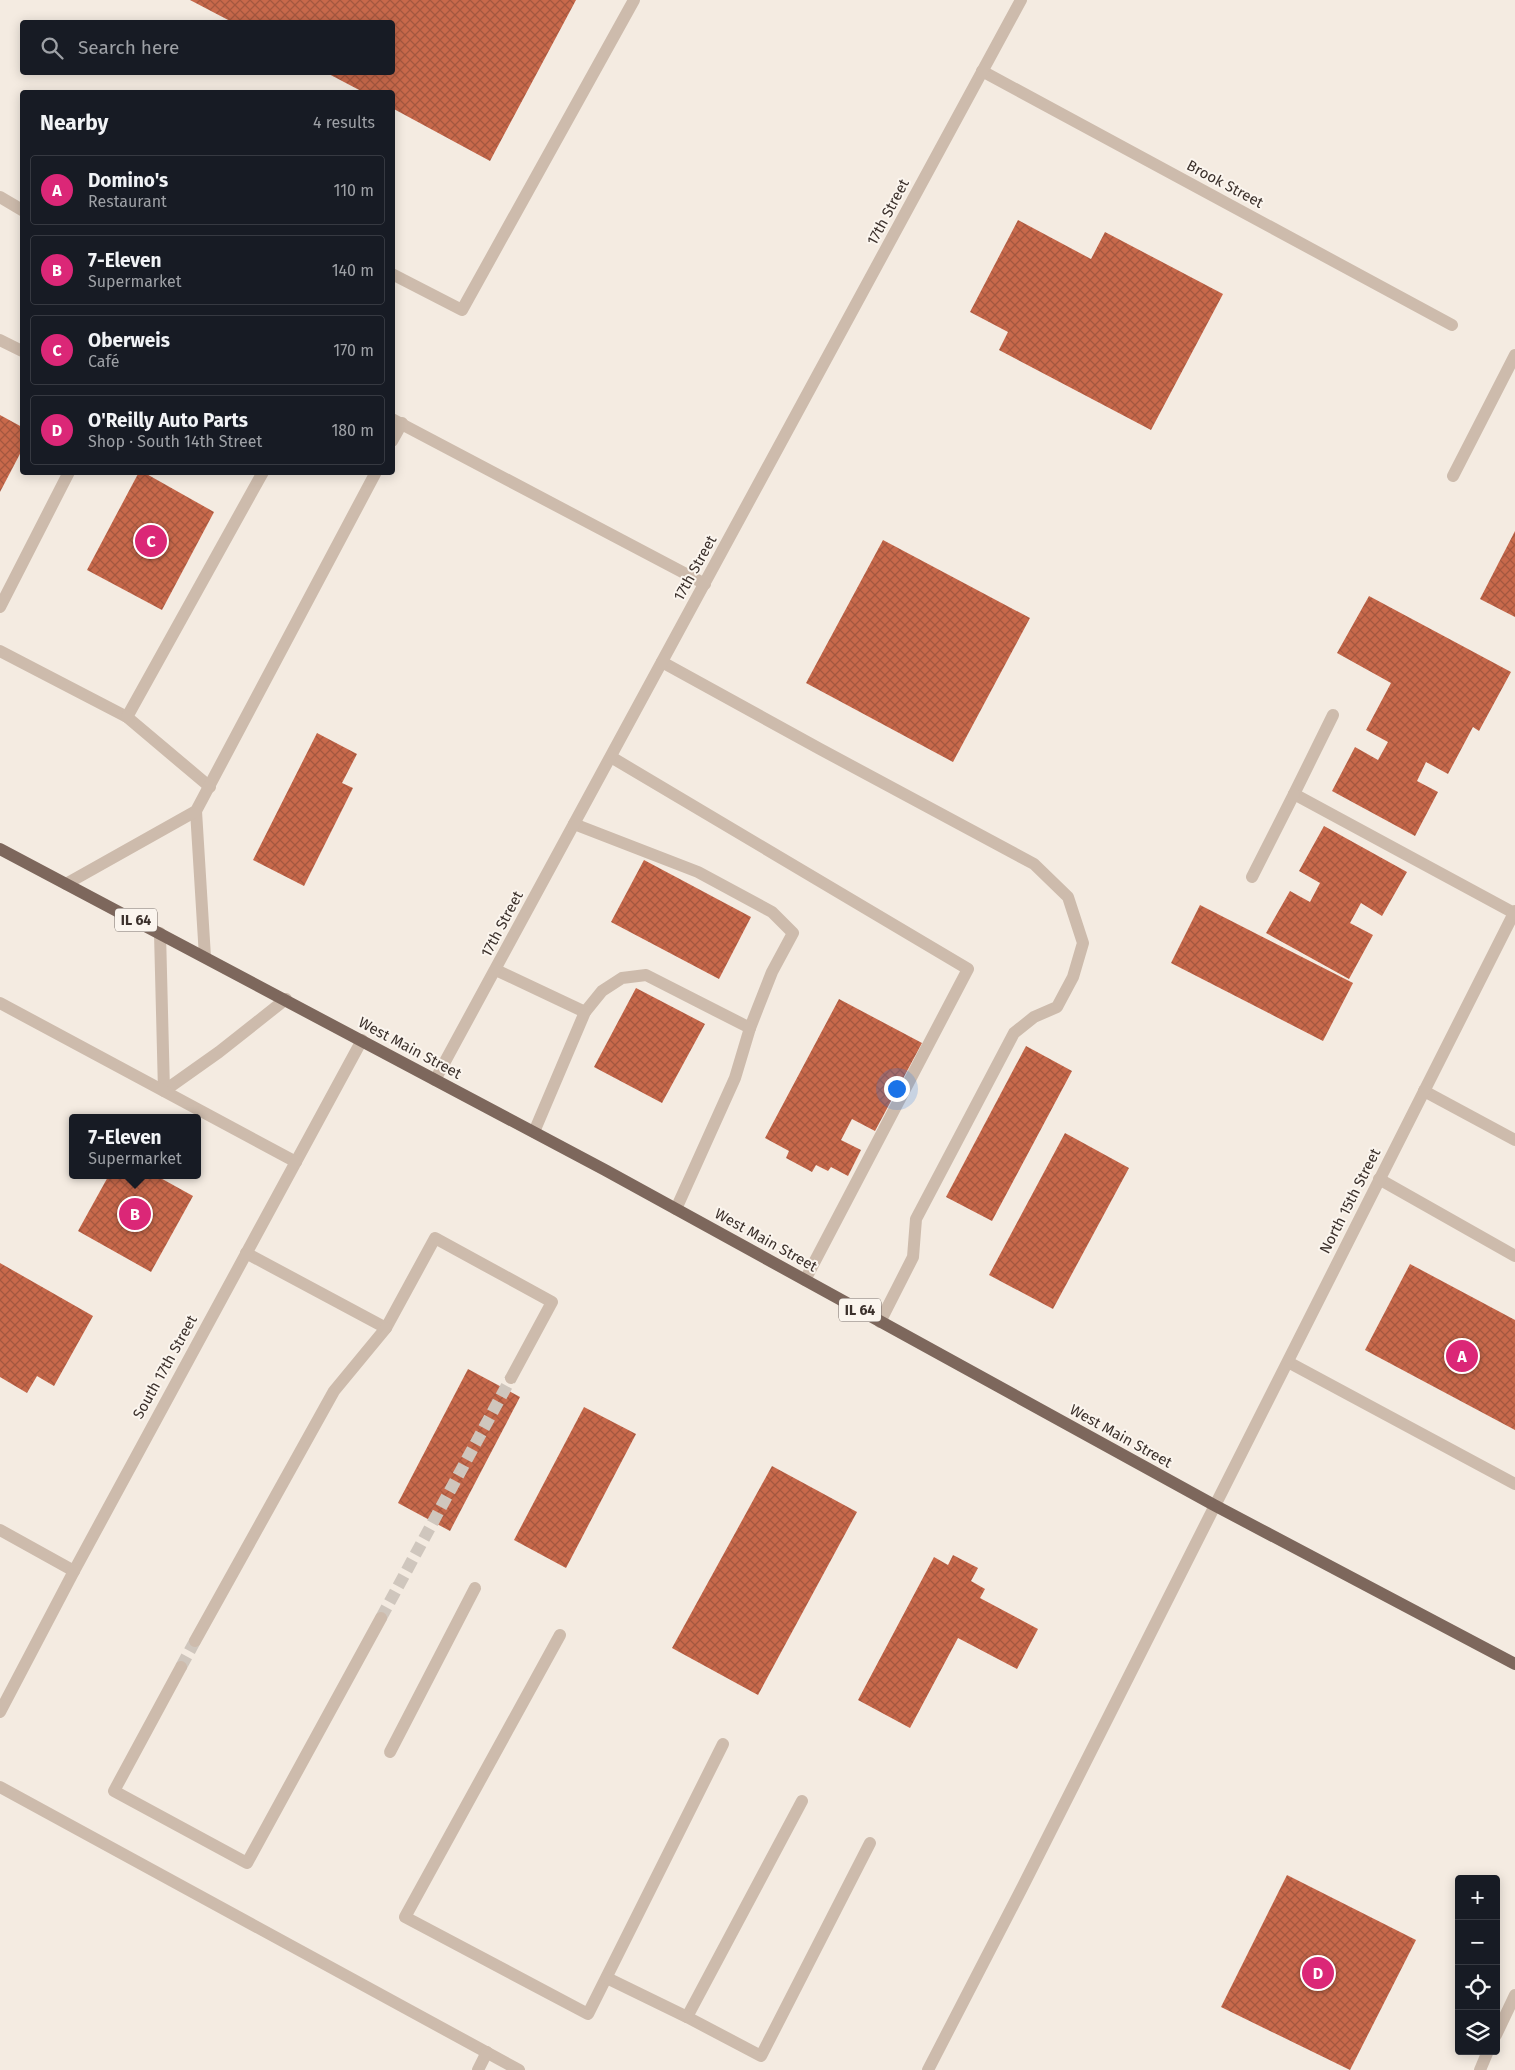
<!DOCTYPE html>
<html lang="en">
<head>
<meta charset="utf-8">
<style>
  body { margin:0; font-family:"Fira Sans",sans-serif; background:#20242c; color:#f1f3f6 }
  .controls { position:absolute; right:15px; bottom:15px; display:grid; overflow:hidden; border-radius:5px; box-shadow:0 2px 12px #0003 }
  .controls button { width:45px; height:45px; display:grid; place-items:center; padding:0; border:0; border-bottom:1px solid #363941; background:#171b24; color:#f1f3f6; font:25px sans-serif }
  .you { position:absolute; left:896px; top:1088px; width:18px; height:18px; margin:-12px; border:4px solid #fff; border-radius:50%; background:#1a73e8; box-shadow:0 0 0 8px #1a73e833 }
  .badge { display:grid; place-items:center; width:32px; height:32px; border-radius:50%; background:#db2777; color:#fff; font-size:16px; font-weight:700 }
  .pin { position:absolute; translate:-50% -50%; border:2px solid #fff; box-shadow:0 1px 5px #0006 }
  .popup { position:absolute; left:69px; top:1114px; width:132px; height:65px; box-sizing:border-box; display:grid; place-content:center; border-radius:5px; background:#171b24; filter:drop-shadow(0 1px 4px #0005); font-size:16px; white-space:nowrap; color:#9ea1a6 }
  .popup b { font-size:19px; color:#f1f3f6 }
  .popup::after { content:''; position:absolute; left:50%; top:100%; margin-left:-10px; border:10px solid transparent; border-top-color:#171b24 }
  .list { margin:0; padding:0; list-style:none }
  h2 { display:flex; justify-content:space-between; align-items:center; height:65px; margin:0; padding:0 20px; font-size:21px }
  h2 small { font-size:16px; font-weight:400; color:#9ea1a6 }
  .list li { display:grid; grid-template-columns:32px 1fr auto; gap:15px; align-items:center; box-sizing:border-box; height:70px; margin:0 10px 10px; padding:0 10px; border:1px solid #363941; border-radius:5px }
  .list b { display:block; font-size:19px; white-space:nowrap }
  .list p { margin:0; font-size:16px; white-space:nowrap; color:#9ea1a6 }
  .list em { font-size:16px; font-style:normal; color:#9ea1a6 }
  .icon { flex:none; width:28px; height:28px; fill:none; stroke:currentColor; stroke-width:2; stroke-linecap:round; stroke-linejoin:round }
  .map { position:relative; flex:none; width:1515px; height:2070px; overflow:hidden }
  .search { position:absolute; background:#171b24; box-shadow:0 2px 12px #0003; left:20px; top:20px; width:375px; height:55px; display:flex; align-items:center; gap:12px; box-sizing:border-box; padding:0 18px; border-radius:5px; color:#9ea1a6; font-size:19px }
  .panel { position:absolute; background:#171b24; box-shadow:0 2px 12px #0003; left:20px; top:90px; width:375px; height:385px; border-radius:5px }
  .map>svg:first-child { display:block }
  .building { fill:url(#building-cross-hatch) }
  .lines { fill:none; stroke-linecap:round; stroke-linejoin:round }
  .minor-tunnel { stroke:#cfc6bd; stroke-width:12; stroke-dasharray:12 6; stroke-linecap:butt }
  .minor { stroke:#cdbbac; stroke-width:12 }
  .major { stroke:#7d675c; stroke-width:12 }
  .labels { text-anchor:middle; stroke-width:4; stroke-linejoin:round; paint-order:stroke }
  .shield { fill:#fbf5ee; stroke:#756b66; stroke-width:1 }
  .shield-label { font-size:14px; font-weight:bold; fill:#3b302b }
  .street-label { font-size:15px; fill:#3b302b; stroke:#fbf5ee }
</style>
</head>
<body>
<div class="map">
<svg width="1515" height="2070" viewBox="0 0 1515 2070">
  <defs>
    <pattern id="building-cross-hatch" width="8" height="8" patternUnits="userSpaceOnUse" patternTransform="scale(1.25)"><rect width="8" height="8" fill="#c8694b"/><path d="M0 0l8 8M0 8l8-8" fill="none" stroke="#a4573f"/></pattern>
  </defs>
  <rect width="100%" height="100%" fill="#f4ebe1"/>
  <!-- building -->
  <g class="building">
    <path d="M190,0h386l-86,161 -98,-53v-16h-29l-38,-20h67v-50h-160z"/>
    <path d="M1018,220l73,39 14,-27 118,62 -72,136 -152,-80 9,-18 -38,-20z"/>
    <path d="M0,415l22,12v23l-22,42z"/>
    <path d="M139,472h4l71,40 -52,98 -75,-40z"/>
    <path d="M1515,531v86l-35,-18z"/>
    <path d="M883,540l147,78 -77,144 -147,-79z"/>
    <path d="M1369,596l142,76 -32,59 -6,-4 -25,47 -22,-12 -9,19 21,11 -23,44 -83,-45 23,-44 23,13 10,-18 -22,-12 25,-47 -54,-30z"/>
    <path d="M317,733l40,21 -15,29 11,5 -49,98 -51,-26z"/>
    <path d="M1324,826l83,46 -25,44 -21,-13 -11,20 23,12 -24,44 -83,-46 24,-42 20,11 10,-19 -21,-12z"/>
    <path d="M644,860l107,57 -32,62 -108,-57z"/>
    <path d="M1200,905l153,78 -30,58 -152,-78z"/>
    <path d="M636,988l69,36 -43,79 -68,-36z"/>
    <path d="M839,999l83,44 -47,88 -23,-12 -11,21 20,10 -13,26 -17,-9 -3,4 -12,-6 -4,7 -26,-14 3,-7 -24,-13z"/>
    <path d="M1026,1046l46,25 -80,150 -46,-24z"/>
    <path d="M1065,1133l64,35 -76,141 -64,-34z"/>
    <path d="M109,1175h46l38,21 -42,76 -73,-41z"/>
    <path d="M0,1263l93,53 -39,70 -17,-10 -10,17 -27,-16z"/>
    <path d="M1410,1264l105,56v110l-150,-80z"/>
    <path d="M468,1369l52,28 -70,134 -52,-28z"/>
    <path d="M584,1407l52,27 -70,134 -52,-28z"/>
    <path d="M772,1466l85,46 -99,183 -86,-47z"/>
    <path d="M953,1555l25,13 -7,13 14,8 -5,9 58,31 -21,40 -59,-31 -48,90 -52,-28 76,-143 14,8z"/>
    <path d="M1287,1875l129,65 -66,130 -129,-63z"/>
  </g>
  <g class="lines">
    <!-- minor-tunnel -->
    <g class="minor-tunnel">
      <path d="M381,1618l130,-240"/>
      <path d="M181,1667l14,-26"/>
    </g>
    <!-- minor -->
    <g class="minor">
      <path d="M982,71l470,254"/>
      <path d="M0,197l22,13"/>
      <path d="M392,274l70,36 172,-310"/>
      <path d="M0,340l22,11"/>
      <path d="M392,419l313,165"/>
      <path d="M392,441l10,-18"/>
      <path d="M1453,476l62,-121"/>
      <path d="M0,607l69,-135"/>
      <path d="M0,651l127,66 83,70"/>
      <path d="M662,662l158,87 214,115 34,33 15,46 -10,34 -16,30 -23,10 -20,16 -98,186 -3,38 -33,65"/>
      <path d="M1333,715l-39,79 220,119"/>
      <path d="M127,717l136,-245"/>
      <path d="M611,757l357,212 -163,311"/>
      <path d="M196,811l9,146"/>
      <path d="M574,824l124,48 74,40 21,21 -21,39 -22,56"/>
      <path d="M1252,877l42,-83"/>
      <path d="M66,884l130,-73 180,-339"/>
      <path d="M160,933l4,158 55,-39 67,-53"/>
      <path d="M496,970l89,42 17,-21 20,-13 24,-3 104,53 -15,50 -59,131"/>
      <path d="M0,1003l296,159"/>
      <path d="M435,1080l586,-1080"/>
      <path d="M1424,1091l91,49"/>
      <path d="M534,1132l51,-120"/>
      <path d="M1379,1179l136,77"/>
      <path d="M246,1253l140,75 49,-90 117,64 -41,76"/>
      <path d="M1288,1362l227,122"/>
      <path d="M0,1530l74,41"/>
      <path d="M560,1635l-155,282 183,97 135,-270"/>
      <path d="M195,1641l139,-250 52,-63"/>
      <path d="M181,1667l-67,124 133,72 134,-245"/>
      <path d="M0,1712l74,-141 288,-531"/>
      <path d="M390,1752l85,-164"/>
      <path d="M0,1787l519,283"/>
      <path d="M802,1801l-115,216 74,39 109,-213"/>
      <path d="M607,1978l80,39"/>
      <path d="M1496,2035l19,-40"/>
      <path d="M478,2070l9,-18"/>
      <path d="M928,2070l95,-184 492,-975"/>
      <path d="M1480,2070l8,-19"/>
    </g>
    <!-- major -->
    <path class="major" d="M0,849l605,321 609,335 301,159"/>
  </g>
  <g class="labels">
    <!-- shield labels -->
    <g class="shield">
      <rect x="115" y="908.5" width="42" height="23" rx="4"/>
      <rect x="839" y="1298.5" width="42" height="23" rx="4"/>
    </g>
    <g class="shield-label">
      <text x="136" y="925">IL 64</text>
      <text x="860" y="1315">IL 64</text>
    </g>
    <!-- street labels -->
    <g class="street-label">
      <text transform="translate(1225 184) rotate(28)" y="5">Brook Street</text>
      <text transform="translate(888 212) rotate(-62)" y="5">17th Street</text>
      <text transform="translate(695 568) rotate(-61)" y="5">17th Street</text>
      <text transform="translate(502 924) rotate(-62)" y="5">17th Street</text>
      <text transform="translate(410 1048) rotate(28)" y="5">West Main Street</text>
      <text transform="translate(1350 1201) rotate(-63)" y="5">North 15th Street</text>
      <text transform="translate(766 1240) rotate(29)" y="5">West Main Street</text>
      <text transform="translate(165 1367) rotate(-61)" y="5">South 17th Street</text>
      <text transform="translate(1121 1436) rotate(29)" y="5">West Main Street</text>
    </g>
  </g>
</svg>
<div class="controls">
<button>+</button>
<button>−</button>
<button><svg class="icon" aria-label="locate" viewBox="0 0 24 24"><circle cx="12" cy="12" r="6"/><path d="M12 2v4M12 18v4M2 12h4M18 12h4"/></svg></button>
<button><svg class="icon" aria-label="layers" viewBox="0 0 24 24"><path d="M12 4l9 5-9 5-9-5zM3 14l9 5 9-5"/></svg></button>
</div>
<div class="you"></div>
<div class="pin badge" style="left:1462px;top:1356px">A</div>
<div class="pin badge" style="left:135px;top:1214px">B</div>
<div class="popup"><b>7-Eleven</b>Supermarket</div>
<div class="pin badge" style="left:151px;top:541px">C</div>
<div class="pin badge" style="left:1318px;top:1973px">D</div>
<div class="search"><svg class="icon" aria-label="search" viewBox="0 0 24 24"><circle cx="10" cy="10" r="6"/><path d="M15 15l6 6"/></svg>Search here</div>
<section class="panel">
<h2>Nearby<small>4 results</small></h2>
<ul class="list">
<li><span class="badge">A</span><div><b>Domino's</b><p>Restaurant</p></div><em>110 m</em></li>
<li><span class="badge">B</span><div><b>7-Eleven</b><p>Supermarket</p></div><em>140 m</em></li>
<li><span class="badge">C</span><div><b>Oberweis</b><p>Café</p></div><em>170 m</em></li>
<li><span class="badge">D</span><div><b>O'Reilly Auto Parts</b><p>Shop · South 14th Street</p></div><em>180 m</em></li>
</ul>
</section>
</div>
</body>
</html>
